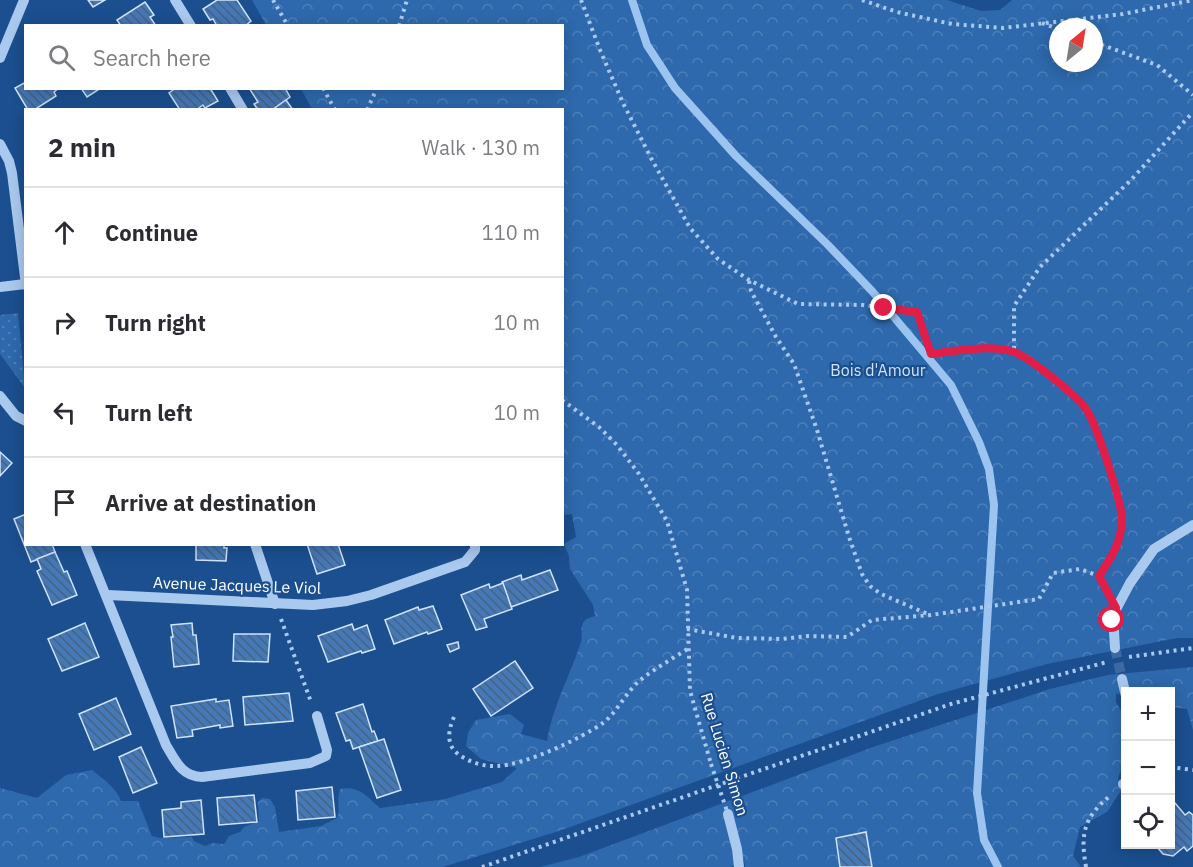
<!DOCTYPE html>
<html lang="en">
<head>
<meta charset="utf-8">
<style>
  body { margin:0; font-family:"IBM Plex Sans",sans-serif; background:#f7f7f7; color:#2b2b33 }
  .controls { position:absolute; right:18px; bottom:18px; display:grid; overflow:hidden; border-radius:0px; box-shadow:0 3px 15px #0003 }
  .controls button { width:54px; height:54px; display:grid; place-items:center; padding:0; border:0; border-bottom:2px solid #e1e1e2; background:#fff; color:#2b2b33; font:30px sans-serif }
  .compass { position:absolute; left:1049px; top:18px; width:54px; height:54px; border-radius:50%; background:#fff; box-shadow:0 3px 15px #0003; rotate:30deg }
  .stop { position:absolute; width:18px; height:18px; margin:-14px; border:4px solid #e11d48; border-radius:50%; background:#fff }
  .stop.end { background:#e11d48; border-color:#fff; box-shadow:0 2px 6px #0008 }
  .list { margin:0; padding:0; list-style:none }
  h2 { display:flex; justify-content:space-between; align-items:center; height:78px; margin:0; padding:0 24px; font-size:26px }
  h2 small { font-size:20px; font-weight:400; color:#7c7c81 }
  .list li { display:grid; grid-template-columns:39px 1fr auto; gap:18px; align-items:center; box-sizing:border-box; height:90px; padding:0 24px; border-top:2px solid #e1e1e2 }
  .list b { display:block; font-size:22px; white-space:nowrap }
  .list em { font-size:20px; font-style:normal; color:#7c7c81 }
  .icon { flex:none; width:33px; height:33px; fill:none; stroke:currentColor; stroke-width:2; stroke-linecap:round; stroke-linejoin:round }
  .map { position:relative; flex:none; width:1193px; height:867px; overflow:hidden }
  .search { position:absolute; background:#fff; box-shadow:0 3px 15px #0003; left:24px; top:24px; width:540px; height:66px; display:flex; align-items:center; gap:15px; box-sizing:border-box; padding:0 21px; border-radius:0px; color:#7c7c81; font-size:22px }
  .panel { position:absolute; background:#fff; box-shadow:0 3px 15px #0003; left:24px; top:108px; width:540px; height:438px; border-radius:0px }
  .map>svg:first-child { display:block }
  .grass { fill:url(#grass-dots) }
  .forest { fill:url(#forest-crowns); fill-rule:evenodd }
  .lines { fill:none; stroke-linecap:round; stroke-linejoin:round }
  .stream { stroke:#9cc4f0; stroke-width:8 }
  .building { fill:url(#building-back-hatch); stroke:#cfe3fa; stroke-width:1.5 }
  .minor-tunnel { stroke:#3d69a0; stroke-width:10; stroke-dasharray:10 5; stroke-linecap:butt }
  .path { stroke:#a9c9ee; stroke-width:4; stroke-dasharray:3 4.5; stroke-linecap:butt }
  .minor { stroke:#a9c9ee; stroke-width:10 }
  .path-bridge { stroke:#a9c9ee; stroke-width:4; stroke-dasharray:3 4.5; stroke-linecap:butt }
  .route { stroke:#e11d48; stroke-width:8 }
  .labels { text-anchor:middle; stroke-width:4.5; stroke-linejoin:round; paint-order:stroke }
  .park-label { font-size:16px; fill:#cfe3fa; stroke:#1b4f8f }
  .street-label { font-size:16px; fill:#fff; stroke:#1b4f8f }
</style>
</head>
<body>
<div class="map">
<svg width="1193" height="867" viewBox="0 0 1193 867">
  <defs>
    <pattern id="grass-dots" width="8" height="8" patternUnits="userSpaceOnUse" patternTransform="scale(1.5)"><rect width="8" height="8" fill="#2e69ad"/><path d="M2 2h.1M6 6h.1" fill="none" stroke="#4d80b9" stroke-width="1.8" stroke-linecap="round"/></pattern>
    <pattern id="forest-crowns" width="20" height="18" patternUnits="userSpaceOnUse" patternTransform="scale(1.5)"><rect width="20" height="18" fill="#2e69ad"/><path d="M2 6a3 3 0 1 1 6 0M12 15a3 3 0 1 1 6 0" fill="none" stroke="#4d80b9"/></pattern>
    <pattern id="building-back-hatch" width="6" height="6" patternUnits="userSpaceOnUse" patternTransform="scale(1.5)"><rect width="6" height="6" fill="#4478b7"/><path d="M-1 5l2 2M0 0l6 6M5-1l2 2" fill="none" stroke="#486282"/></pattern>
  </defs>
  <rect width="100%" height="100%" fill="#1b4f8f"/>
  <!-- grass -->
  <path class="grass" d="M18,313l7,74v1l-25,-34v-39z"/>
  <!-- forest -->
  <g class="forest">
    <path d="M252,0h695l34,11 19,-1 12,-10h181v638h-16l-130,26 -109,30 -379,137 -116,36h-443v-79l37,10 29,-23 26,-5c11,9 24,17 29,31h17l14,35 8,2 32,-1 2,4 11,5 7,-3 12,1 5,-8 11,-4 4,-5 15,-6 -1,-19 4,-4 8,1 5,8 4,25 42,-6 16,-8c4,-10 -1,-18 3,-29 19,-4 26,7 40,19l65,-9 57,-17 15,-14 -36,-9 -15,-13 2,-13 8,-13 34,-6 14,11 -3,9 26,7c6,-36 23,-65 34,-99 2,-7 -1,-13 2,-19 3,-5 6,-5 12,-7l-2,-11 -23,-36 -1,-13 -5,-12 12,-7 -4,-23 -8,1 -1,8 -1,-413 -250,-1 -11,-20 261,-1v-62l-296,-1zM1058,27h36v36h-36z"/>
    <path d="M1193,667v63l-6,-21 -16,-2 -1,-15h-44l-1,1 -9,1v8l9,15v42l-7,19 4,11 -15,23 -27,15 -7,29 8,11h-336l-1,-8 -13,8h-191l39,-10 294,-110 177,-58 58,-14z"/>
  </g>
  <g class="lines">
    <!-- stream -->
    <path class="stream" d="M632,0l15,45 28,43 61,68 92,89 44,46 79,94 28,57 10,27 5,36 -17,288 7,47 14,27"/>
  </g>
  <!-- building -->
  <g class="building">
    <path d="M88,0h17l-12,7z"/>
    <path d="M217,0h20l14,21 -6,5h-28l-4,-7 -3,1 -7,-11z"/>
    <path d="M145,2l9,13 -4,2 6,9h-35l-4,-6z"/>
    <path d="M26,82v6h33l-5,4 2,4 -22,14h-6l-13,-22z"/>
    <path d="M81,88h20l-14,9z"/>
    <path d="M176,88h34l8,13 -13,7 -2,-3 -7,5h-16l-11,-17z"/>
    <path d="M249,88h36l5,9 -18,13h-14l-4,-6 4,-2z"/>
    <path d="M286,100l7,10h-21z"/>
    <path d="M0,452l12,11 -12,13z"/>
    <path d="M26,514v30h26l3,8 -24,10 -17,-43z"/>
    <path d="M196,544h28v4h3l-1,13 -30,-1z"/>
    <path d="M307,544h31l7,21 -28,9z"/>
    <path d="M55,552l9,20 3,-1 10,24 -25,10 -15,-34 4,-2 -4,-10z"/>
    <path d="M550,570l8,20 -47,17 -9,-25 19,-7 1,5z"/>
    <path d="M503,583l9,26 -28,10 3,8 -11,3 -15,-35 28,-11 1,4z"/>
    <path d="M433,606l9,23 -14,5 -1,-2 -33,12 -9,-24 33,-13 1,3z"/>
    <path d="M85,623l14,34 -37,14 -14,-32z"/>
    <path d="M192,623l1,12h3l3,29 -25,3 -3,-30h2l-2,-12z"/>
    <path d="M352,624l2,6 13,-5 8,24 -13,4 -1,-2 -33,11 -10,-26z"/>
    <path d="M234,634h36l-2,28 -35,-1z"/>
    <path d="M458,642l1,6 -9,4 -3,-7z"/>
    <path d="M515,661l18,27 -42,28 -18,-27z"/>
    <path d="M289,693l4,28 -48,4 -2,-28z"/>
    <path d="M116,698l15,36 -37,16 -15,-36z"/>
    <path d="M216,699v3l13,-2 4,26 -13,2v-3l-28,5 1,6 -16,2 -6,-32z"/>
    <path d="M363,704l9,28 2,-1 4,10 -25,8 -3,-9 -4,1 -10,-28z"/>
    <path d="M384,739l17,51 -24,8 -18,-51z"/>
    <path d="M141,747l16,36 -24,10 -14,-36z"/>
    <path d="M332,787l3,30 -37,3 -2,-29z"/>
    <path d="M254,795l3,27 -38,3 -2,-27z"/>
    <path d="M1170,797l15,18 4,-3 4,3v31l-6,5 -3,-4 -11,9 -10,-2 -6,-7 3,-3h10z"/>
    <path d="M201,800l3,34 -40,3 -2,-27 19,-2v-6z"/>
    <path d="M866,832l6,35h-32l-4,-29z"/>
  </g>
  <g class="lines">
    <!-- minor-tunnel -->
    <path class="minor-tunnel" d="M1115,648l7,31"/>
    <!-- path -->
    <g class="path">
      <path d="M273,0l15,26"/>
      <path d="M581,0l19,50 23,53 28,55 39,70 28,31 31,21 49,24 65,1 54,7 14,42 45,-6 38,4v-46l26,-39 91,-87 62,-68"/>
      <path d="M862,0l35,12 55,12 51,4 120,-14 70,-14"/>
      <path d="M1042,23l16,6"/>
      <path d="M399,26l8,-26"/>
      <path d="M1094,42l63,23 36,30"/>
      <path d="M323,88l12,22"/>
      <path d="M367,110l10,-22"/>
      <path d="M749,281l2,10 25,46 18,27 23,66 32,107 13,37 8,12 11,8 49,21"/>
      <path d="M1014,352l34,22 38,34 20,51 16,61 -5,28 -18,28"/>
      <path d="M562,400l37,27 18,18 22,29 28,47 20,69 3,101 21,73"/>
      <path d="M281,619l30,83"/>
      <path d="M687,629l50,9 45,1 26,-3 39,1 25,-17 59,-5 108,-16 14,-26 27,-4 19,7 8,15"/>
      <path d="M1129,657l64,-9"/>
      <path d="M454,717c-6,13 -8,28 4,37 11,8 26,13 39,12 28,-1 83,-27 106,-43 14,-11 22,-29 36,-42 15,-12 33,-22 50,-33"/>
      <path d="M1170,767l23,3"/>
      <path d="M482,867l469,-163 156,-42"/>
      <path d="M1086,867c-6,-34 -2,-50 25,-72"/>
    </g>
    <!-- minor -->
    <g class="minor">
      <path d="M175,0l16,26"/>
      <path d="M0,58l24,-58"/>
      <path d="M230,88l13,22"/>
      <path d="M0,144l9,17 3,12 14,112"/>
      <path d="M0,287l25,-3"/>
      <path d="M0,396l16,20 10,5"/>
      <path d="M85,544l81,201c9,15 16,32 36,32l108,-14 16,-7 1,-6 -10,-34"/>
      <path d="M255,544l20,60"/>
      <path d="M108,595l205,10 34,-4 24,-6 94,-33 10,-12v-6"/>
      <path d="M1115,648l-2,-33 17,-32 24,-34 39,-24"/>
      <path d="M1122,679l4,17"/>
      <path d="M1123,784l3,-2"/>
      <path d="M728,814l9,35 2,18"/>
    </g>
    <!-- path-bridge -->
    <path class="path-bridge" d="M711,764l17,50"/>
  </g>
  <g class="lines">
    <!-- route -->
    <path class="route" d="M884,308l33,4 14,42c25,-3 59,-10 83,-2 14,4 63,44 72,57 10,14 37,96 36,113 -2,23 -11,36 -23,54l17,32 -4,12"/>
  </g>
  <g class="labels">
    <!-- park labels -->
    <g class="park-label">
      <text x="878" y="376">Bois d'Amour</text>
    </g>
    <!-- street labels -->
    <g class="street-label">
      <text transform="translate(237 585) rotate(2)" y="6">Avenue Jacques Le Viol</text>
      <text transform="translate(725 754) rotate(73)" y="6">Rue Lucien Simon</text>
    </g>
  </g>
</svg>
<div class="controls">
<button>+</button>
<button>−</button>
<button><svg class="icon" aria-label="locate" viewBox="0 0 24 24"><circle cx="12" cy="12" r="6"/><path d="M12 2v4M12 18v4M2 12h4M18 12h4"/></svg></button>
</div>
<svg class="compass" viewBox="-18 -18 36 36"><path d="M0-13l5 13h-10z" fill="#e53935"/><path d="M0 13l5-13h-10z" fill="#7c7c81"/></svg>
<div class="stop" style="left:1112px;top:620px"></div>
<div class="stop end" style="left:884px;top:308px"></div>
<div class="search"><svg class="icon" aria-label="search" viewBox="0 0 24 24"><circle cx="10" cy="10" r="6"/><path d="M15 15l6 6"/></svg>Search here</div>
<section class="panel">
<h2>2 min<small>Walk · 130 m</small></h2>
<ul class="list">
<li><svg class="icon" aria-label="ahead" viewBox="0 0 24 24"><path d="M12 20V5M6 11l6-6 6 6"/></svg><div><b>Continue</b></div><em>110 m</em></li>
<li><svg class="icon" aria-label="right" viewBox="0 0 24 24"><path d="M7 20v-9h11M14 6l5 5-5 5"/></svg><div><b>Turn right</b></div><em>10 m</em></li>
<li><svg class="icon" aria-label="left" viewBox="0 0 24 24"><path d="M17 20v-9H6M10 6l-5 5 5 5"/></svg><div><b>Turn left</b></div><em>10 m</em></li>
<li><svg class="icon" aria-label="arrive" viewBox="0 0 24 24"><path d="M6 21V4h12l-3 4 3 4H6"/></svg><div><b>Arrive at destination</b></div></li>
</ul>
</section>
</div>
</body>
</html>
